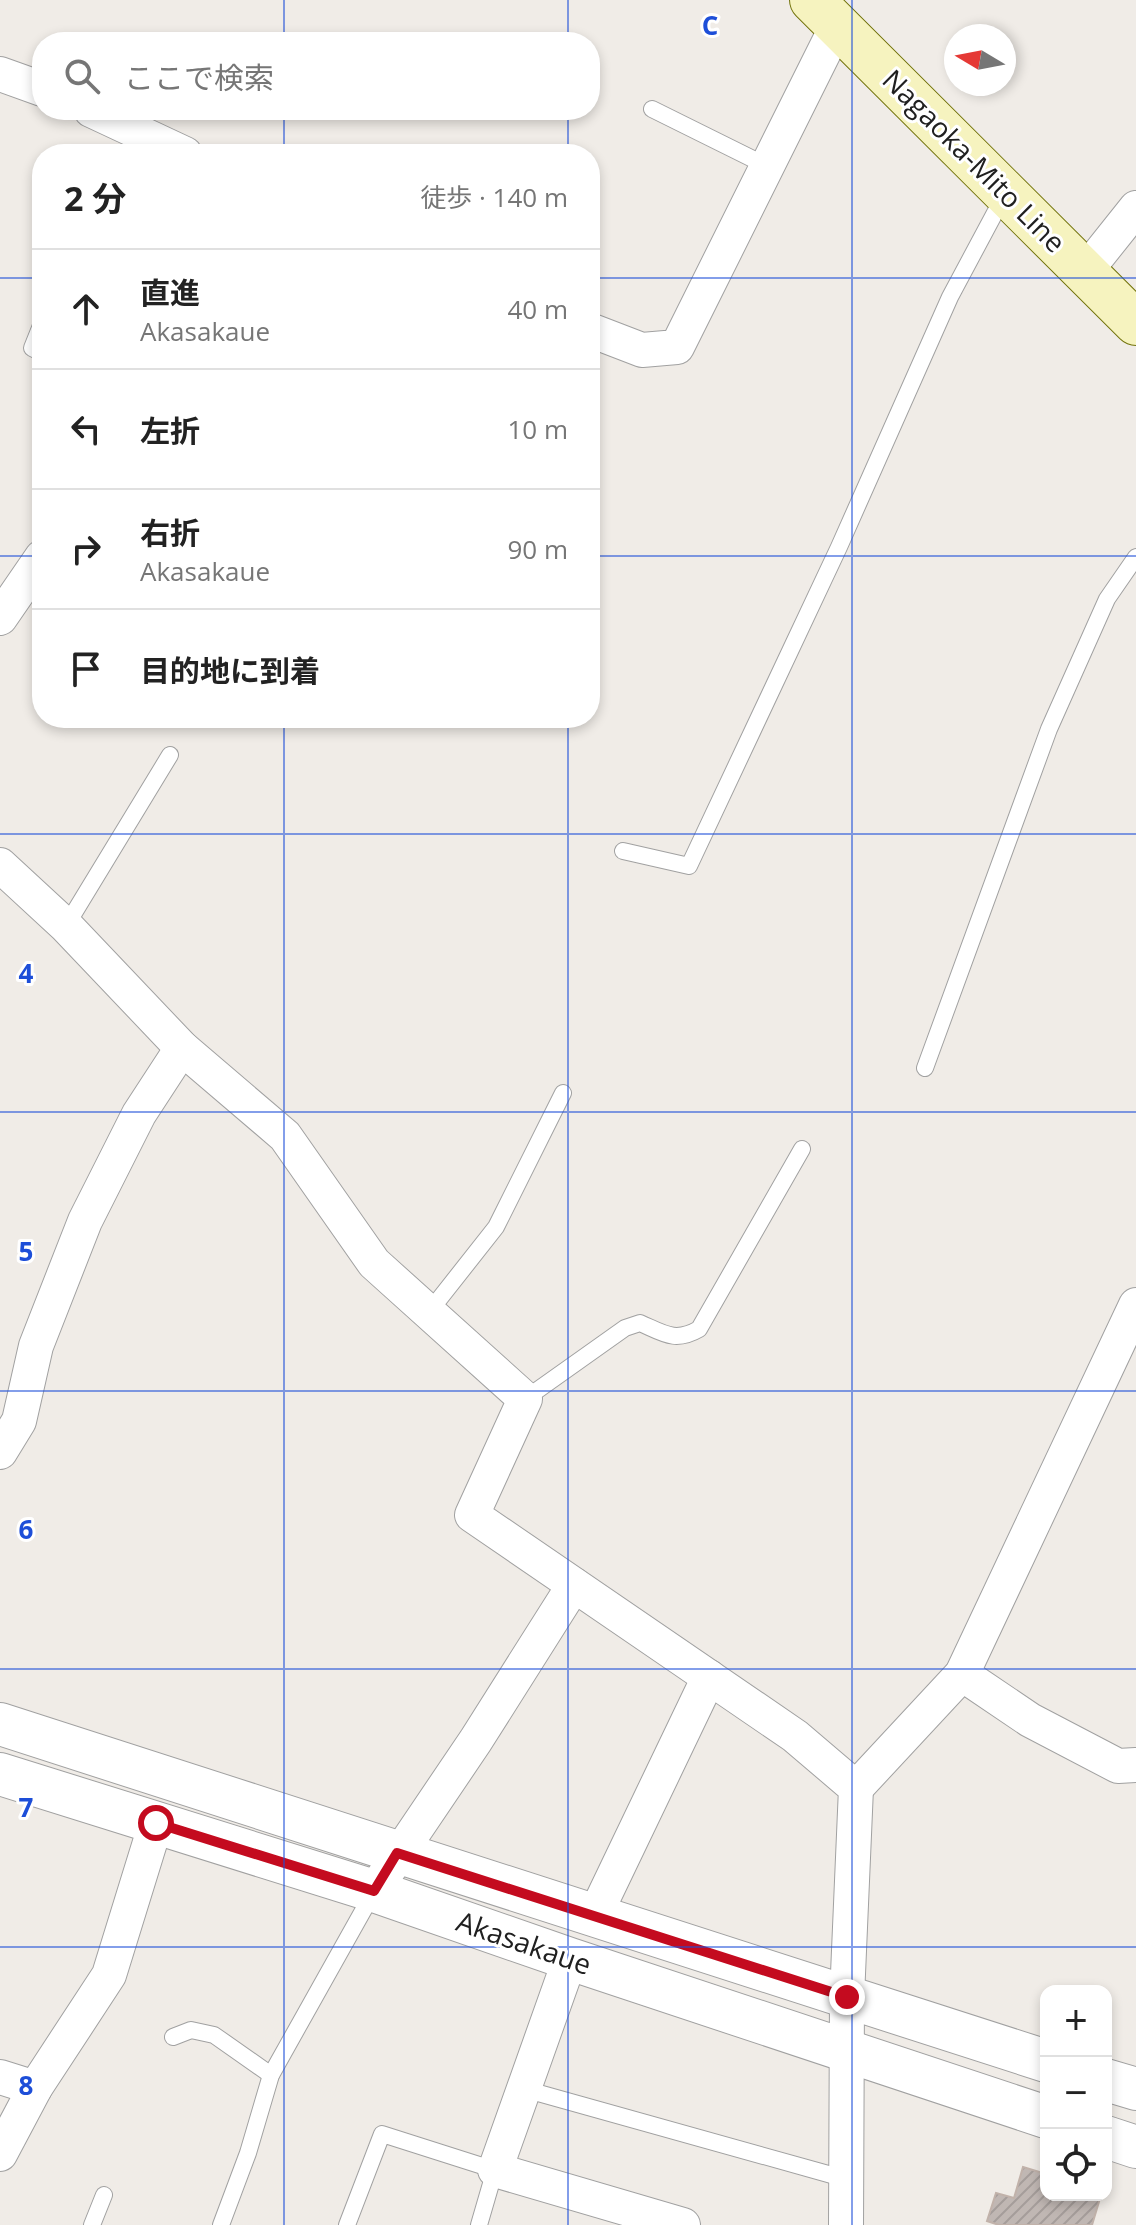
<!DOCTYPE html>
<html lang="ja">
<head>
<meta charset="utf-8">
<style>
  body { margin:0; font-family:"Open Sans","Noto Sans JP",sans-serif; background:#f6f6f6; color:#222 }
  .controls { position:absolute; right:24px; bottom:24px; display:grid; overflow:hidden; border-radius:16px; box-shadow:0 4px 12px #0003 }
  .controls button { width:72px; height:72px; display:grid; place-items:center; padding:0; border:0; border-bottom:2px solid #e0e0e0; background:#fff; color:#222; font:40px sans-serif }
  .compass { position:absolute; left:944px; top:24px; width:72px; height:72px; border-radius:50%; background:#fff; box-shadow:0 4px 12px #0003; rotate:280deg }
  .stop { position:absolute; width:24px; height:24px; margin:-18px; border:6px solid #c40b1f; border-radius:50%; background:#fff }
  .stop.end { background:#c40b1f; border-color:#fff; box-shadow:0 2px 8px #0008 }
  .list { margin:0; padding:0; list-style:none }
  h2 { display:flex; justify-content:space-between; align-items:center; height:104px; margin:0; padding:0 32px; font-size:34px }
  h2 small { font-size:26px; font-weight:400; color:#767676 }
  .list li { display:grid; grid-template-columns:52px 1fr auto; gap:24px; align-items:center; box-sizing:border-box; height:120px; padding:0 32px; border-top:2px solid #e0e0e0 }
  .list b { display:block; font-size:30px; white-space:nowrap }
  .list p { margin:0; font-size:26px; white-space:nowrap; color:#767676 }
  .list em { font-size:26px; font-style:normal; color:#767676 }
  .icon { flex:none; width:44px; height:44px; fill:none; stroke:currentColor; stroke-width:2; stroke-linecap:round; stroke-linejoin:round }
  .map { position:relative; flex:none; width:1136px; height:2225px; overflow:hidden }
  .search { position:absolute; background:#fff; box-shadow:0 4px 12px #0003; left:32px; top:32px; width:568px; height:88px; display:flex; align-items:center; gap:20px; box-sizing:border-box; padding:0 28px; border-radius:32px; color:#767676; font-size:30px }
  .panel { position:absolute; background:#fff; box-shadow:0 4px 12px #0003; left:32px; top:144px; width:568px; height:584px; border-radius:32px }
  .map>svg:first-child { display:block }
  .building { fill:url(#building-hatch); stroke:#c1b2aa; stroke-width:2 }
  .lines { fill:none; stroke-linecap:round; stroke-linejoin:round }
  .service-casing { stroke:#a1a1a1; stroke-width:18 }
  .minor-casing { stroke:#a1a1a1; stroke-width:36 }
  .tertiary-casing { stroke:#a1a1a1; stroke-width:44 }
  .secondary-casing { stroke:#72730b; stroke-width:46 }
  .service { stroke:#fff; stroke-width:16 }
  .minor { stroke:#fff; stroke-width:34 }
  .tertiary { stroke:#fff; stroke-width:42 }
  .secondary { stroke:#f6f3bf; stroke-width:44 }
  .route { stroke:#c40b1f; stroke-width:10 }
  .grid { fill:none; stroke:#1d4ed8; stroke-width:2; stroke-opacity:0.55 }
  .labels { text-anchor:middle; stroke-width:6; stroke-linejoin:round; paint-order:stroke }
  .street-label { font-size:28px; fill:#202020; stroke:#fff }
  .grid-label { font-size:26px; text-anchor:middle; font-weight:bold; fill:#1d4ed8; stroke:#fff; stroke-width:6; stroke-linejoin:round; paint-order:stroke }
</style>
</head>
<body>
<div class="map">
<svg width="1136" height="2225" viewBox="0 0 1136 2225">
  <defs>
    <pattern id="building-hatch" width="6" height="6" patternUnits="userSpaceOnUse" patternTransform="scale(2)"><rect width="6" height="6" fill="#c0b7b3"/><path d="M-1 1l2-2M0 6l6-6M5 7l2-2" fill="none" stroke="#a59d9a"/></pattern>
  </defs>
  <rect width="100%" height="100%" fill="#f0ece7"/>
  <!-- building -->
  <path class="building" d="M1023,2167l23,7v21h55l-9,30h-93l-12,-4 9,-28 18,5z"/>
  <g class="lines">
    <defs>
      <g id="service">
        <path d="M652,109l115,57"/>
        <path d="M42,323l-10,25 10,5"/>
        <path d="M623,851l66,15 150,-319 111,-250 55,-103"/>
        <path d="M66,926l104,-171"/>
        <path d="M925,1068l124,-339 58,-130 29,-42"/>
        <path d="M429,1312l67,-85 67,-134"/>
        <path d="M525,1399l100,-71 15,-5c23,10 35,20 59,6l103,-180"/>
        <path d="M173,2037l18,-7 23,5 57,40"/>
        <path d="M524,2089l322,90"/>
        <path d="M92,2225l12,-30"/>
        <path d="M221,2225l27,-72 23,-78 102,-182"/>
        <path d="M347,2225l35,-91 113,36 -16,55"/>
      </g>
      <g id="minor">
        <path d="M0,74l42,15"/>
        <path d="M91,110l94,44"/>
        <path d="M1085,272l51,-64"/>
        <path d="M590,330l52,20 35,-3 160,-321"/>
        <path d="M0,618l42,-61"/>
        <path d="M0,865l66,61 116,122 103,88 89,127 151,136 -53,116 323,221 61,52 -9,209 -1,228"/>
        <path d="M0,1452l19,-31 17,-75 49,-125 54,-107 43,-66"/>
        <path d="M962,1674l68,46 88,46 18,-1"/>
        <path d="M856,1788l106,-114 174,-369"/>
        <path d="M374,1891l102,-151 98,-155"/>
        <path d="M594,1917l115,-240"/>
        <path d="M570,1959l-75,211 188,55"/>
        <path d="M0,2077l35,11"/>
        <path d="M0,2154l35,-66 74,-113 47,-152"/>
      </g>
      <g id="tertiary">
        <path d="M0,1724l1046,337"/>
        <path d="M0,1774l374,117 196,68 476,158"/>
        <path d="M1106,2080l30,9"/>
        <path d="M1106,2137l30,10"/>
      </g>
      <path id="secondary" d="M812,0l324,323"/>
    </defs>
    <!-- service casing -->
    <use href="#service" class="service-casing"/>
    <!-- minor casing -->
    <use href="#minor" class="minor-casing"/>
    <!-- tertiary casing -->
    <use href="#tertiary" class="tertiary-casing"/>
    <!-- secondary casing -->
    <use href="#secondary" class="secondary-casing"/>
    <!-- service -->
    <use href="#service" class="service"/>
    <!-- minor -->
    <use href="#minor" class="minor"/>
    <!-- tertiary -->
    <use href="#tertiary" class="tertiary"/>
    <!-- secondary -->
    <use href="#secondary" class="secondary"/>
  </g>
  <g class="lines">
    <!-- route -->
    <path class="route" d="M156,1823l218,68 23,-38 450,144"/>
  </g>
  <!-- grid -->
  <path class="grid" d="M284,0v42M568,0v42M852,0v2225M284,110v44M568,110v44M0,278h42M590,278h546M0,556h42M590,556h546M284,718v1507M568,718v1507M0,834h1136M0,1112h1136M0,1391h1136M0,1669h1136M0,1947h1136"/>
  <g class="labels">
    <!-- street labels -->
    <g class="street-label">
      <text transform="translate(974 161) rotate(45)" y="10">Nagaoka-Mito Line</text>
      <text transform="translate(524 1943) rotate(19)" y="10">Akasakaue</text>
    </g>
  </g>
  <g class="grid-label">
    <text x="710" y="35">C</text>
    <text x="26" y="983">4</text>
    <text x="26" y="1261">5</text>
    <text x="26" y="1539">6</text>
    <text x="26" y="1817">7</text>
    <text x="26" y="2095">8</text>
  </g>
</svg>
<div class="controls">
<button>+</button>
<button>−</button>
<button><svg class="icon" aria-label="locate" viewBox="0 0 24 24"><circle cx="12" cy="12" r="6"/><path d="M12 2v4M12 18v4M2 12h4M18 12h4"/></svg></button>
</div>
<svg class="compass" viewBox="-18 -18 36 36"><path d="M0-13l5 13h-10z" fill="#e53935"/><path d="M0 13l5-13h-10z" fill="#767676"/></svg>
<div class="stop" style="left:156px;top:1823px"></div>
<div class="stop end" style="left:847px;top:1997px"></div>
<div class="search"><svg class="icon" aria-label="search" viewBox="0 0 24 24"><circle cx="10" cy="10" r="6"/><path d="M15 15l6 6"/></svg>ここで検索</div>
<section class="panel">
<h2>2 分<small>徒歩 · 140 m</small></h2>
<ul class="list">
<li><svg class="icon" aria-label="ahead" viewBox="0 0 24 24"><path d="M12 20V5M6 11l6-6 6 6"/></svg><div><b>直進</b><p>Akasakaue</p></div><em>40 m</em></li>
<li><svg class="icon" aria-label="left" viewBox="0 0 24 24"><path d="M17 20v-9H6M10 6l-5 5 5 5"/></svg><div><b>左折</b></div><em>10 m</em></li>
<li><svg class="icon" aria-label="right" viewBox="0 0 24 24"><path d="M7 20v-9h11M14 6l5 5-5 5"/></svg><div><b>右折</b><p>Akasakaue</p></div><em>90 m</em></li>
<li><svg class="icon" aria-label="arrive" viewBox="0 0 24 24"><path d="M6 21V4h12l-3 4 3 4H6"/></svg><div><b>目的地に到着</b></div></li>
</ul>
</section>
</div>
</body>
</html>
